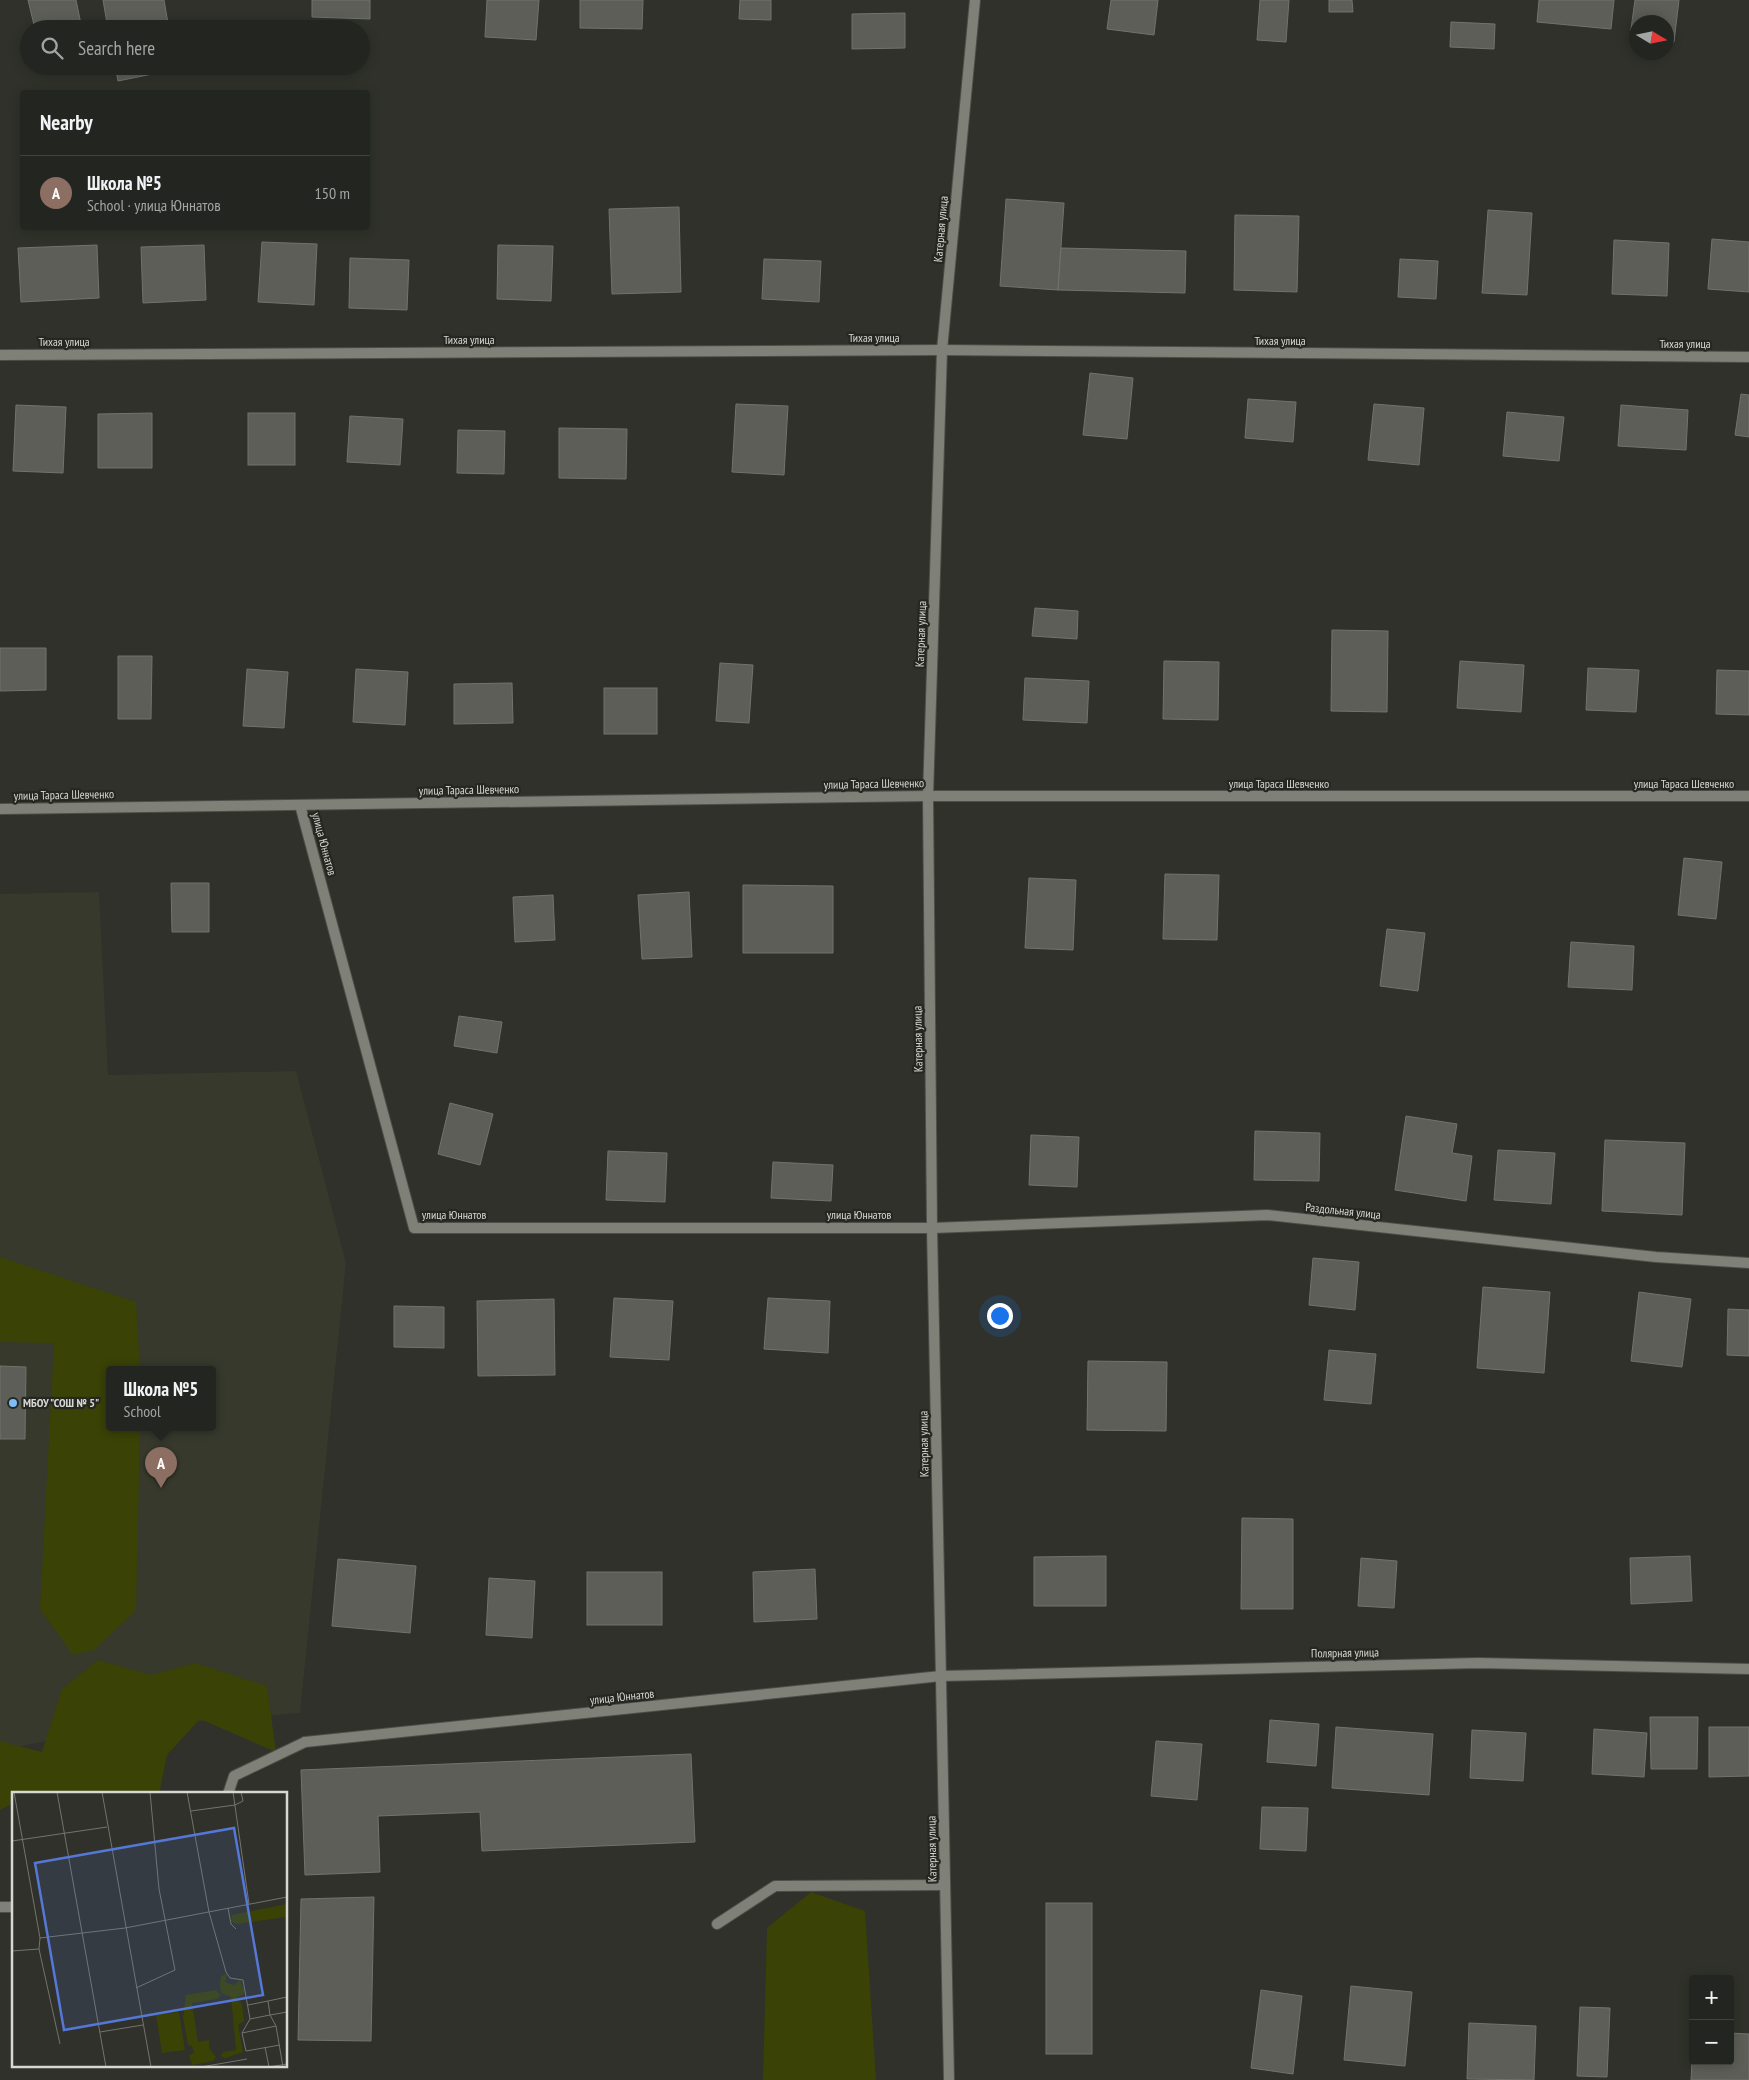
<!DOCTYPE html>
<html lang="en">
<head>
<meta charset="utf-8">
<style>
  body { margin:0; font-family:"PT Sans Narrow",sans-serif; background:#2b2d29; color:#f1f3f6 }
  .controls { position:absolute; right:15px; bottom:15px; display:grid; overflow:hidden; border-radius:5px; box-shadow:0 2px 12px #0003 }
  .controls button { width:45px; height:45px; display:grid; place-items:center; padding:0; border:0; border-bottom:1px solid #40423e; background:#232520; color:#f1f3f6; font:25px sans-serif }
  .compass { position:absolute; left:1629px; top:15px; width:45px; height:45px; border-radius:50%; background:#232520; box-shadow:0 2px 12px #0003; rotate:100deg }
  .you { position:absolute; left:999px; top:1315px; width:18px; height:18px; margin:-12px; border:4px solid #fff; border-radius:50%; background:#1a73e8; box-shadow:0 0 0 8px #1a73e833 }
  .badge { display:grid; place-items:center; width:32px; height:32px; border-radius:50%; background:#7dbef9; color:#fff; font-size:16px; font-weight:700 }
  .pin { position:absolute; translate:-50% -41px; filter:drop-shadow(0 1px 2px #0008) }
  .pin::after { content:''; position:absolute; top:26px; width:18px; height:15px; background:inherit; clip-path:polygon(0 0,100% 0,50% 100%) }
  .popup { position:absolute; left:106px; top:1366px; width:110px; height:65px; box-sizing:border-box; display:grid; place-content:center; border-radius:5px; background:#232520; filter:drop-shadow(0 1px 4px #0005); font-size:16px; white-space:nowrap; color:#a3a5a5 }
  .popup b { font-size:19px; color:#f1f3f6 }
  .popup::after { content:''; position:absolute; left:50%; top:100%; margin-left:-10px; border:10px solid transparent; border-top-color:#232520 }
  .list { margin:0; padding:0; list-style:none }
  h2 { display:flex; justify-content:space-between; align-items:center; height:65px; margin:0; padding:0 20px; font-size:21px }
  h2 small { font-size:16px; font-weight:400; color:#a3a5a5 }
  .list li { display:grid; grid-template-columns:32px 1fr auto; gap:15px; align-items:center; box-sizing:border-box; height:75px; padding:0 20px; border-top:1px solid #40423e }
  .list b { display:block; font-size:19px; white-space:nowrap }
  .list p { margin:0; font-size:16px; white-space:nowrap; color:#a3a5a5 }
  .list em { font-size:16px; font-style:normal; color:#a3a5a5 }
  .icon { flex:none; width:28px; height:28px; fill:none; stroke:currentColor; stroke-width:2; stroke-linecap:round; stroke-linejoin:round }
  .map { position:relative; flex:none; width:1749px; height:2080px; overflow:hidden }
  .search { position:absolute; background:#232520; box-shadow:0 2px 12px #0003; left:20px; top:20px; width:350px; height:55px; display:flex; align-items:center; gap:12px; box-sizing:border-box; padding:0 18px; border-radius:28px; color:#a3a5a5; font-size:19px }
  .panel { position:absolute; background:#232520; box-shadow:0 2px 12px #0003; left:20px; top:90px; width:350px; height:140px; border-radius:5px }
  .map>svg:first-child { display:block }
  .built { fill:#36392c; fill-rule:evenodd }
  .green { fill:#3a4206 }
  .building { fill:#5c5e57; stroke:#71736c }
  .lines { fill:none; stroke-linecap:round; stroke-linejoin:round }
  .service-casing { stroke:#4d4e49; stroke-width:12 }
  .minor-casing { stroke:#4d4e49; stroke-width:12 }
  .service { stroke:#7f8179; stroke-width:10 }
  .minor { stroke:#7f8179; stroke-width:10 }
  .poi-dot { fill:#7dbef9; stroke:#262721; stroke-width:2 }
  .labels { text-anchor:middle; stroke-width:4.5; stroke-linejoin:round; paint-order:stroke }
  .street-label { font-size:12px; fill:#d7d8d4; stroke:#262721 }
  .poi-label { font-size:12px; font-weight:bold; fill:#d7d8d4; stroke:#262721; text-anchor:start }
  .inset-road { fill:none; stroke:#72746e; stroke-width:1 }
  .view { fill:#5577d7; fill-opacity:0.15; stroke:#5577d7; stroke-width:2.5 }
  .inset-edge { fill:none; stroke:#d7d8d4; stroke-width:2.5 }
</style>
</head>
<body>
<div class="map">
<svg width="1749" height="2080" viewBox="0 0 1749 2080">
  <rect width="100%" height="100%" fill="#2f312a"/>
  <!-- built -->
  <path class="built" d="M99,892l9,183 188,-4 50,192 -46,450 -198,16 -102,22v-857zM110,1369h102v58h-102z"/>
  <!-- green -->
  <g class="green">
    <path d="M0,1257l136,45 4,67h-30v58h30l-4,183 -42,40 -21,5 -33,-46 14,-266 -54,-1z"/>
    <path d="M98,1660l53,15 44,-12 72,23 9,66 -76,-33 -33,36 -8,39h-145v9l-14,7v-69l42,11 20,-63z"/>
    <path d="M811,1892l54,19 11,169h-113l4,-152z"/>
  </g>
  <!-- building -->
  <g class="building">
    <path d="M28,0h48l6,29h-47z"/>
    <path d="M103,0h61l5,29h-61z"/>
    <path d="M312,0h58v19l-58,-2z"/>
    <path d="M487,0h52l-3,40 -51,-3z"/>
    <path d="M580,0h63l-1,29 -62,-1z"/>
    <path d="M740,0h31v20l-32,-1z"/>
    <path d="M1111,0h47l-4,35 -47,-6z"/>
    <path d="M1260,0h29l-3,42 -29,-2z"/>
    <path d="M1329,0h23l1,12h-24z"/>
    <path d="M1539,0h75l-3,29 -74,-7z"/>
    <path d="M1635,0h44l-5,42 -8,-1v-19h-30v15l-6,-1z"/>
    <path d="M905,13v35l-53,1v-35z"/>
    <path d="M1451,22l44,2 -1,25 -44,-2z"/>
    <path d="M115,66h61l1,3 -59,12z"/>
    <path d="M1006,199l58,4 -6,87 -58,-4z"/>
    <path d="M679,207l2,85 -69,2 -3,-85z"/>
    <path d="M1488,210l44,3 -5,82 -45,-2z"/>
    <path d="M1235,215l64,1 -2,76 -63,-2z"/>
    <path d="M1712,239l37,3v50l-41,-3z"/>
    <path d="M1614,240l55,3 -2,53 -55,-2z"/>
    <path d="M262,242l55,2 -3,61 -56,-3z"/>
    <path d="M97,245l2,53 -78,4 -3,-54z"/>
    <path d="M204,245l2,55 -63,3 -2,-56z"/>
    <path d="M498,245l55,1 -2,55 -54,-2z"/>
    <path d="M1061,248l125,3 -1,42 -127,-3z"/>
    <path d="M350,258l59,2 -2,50 -58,-2z"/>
    <path d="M764,259l57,2 -2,41 -57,-3z"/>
    <path d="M1400,259l38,2 -2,38 -38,-2z"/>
    <path d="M1090,373l43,5 -6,61 -44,-4z"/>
    <path d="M1741,394l8,1v42l-14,-2z"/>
    <path d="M1248,399l48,3 -3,40 -48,-4z"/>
    <path d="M736,404l52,2 -4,69 -52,-3z"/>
    <path d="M1374,404l50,4 -5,57 -51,-5z"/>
    <path d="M16,405l50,2 -3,66 -50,-2z"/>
    <path d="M1621,405l67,5 -2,40 -68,-4z"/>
    <path d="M1507,412l57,5 -5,44 -56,-5z"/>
    <path d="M152,413v55h-54v-54z"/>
    <rect x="248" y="413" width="47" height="52"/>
    <path d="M350,416l53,3 -3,46 -53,-3z"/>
    <path d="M559,428l68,1 -1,50 -67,-1z"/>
    <path d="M458,430l47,1 -1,43 -47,-1z"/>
    <path d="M1035,608l43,3 -1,28 -45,-3z"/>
    <path d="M1332,630l56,1 -1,81 -56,-1z"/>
    <path d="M0,648h46v42l-46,1z"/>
    <path d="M118,656h34l-1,63h-33z"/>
    <path d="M1164,661l55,1 -1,58 -55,-1z"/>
    <path d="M1460,661l64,4 -3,47 -64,-4z"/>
    <path d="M720,663l33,2 -4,58 -33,-2z"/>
    <path d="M1588,668l51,2 -3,42 -50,-2z"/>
    <path d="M247,669l41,3 -4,56 -41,-2z"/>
    <path d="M356,669l52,3 -3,53 -52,-3z"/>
    <path d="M1717,670l32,1v44l-33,-1z"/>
    <path d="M1025,678l64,3 -2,42 -64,-3z"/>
    <path d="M512,683l1,40 -59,1v-40z"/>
    <rect x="604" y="688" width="53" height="46"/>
    <path d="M1684,858l38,4 -6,57 -38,-4z"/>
    <path d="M1165,874l54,1 -2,65 -54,-1z"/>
    <path d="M1029,878l47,2 -3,70 -48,-2z"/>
    <path d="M171,883h38v49h-37z"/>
    <path d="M743,885l90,1v67h-90z"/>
    <path d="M689,892l3,65 -50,2 -4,-64z"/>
    <path d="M553,895l2,45 -40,2 -2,-45z"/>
    <path d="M1387,929l38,4 -7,58 -38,-5z"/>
    <path d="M1571,942l63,4 -2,44 -64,-3z"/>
    <path d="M459,1016l43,6 -5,31 -43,-7z"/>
    <path d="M450,1103l43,11 -13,51 -42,-11z"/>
    <path d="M1406,1116l51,8 -5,29 20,3 -6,45 -71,-11z"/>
    <path d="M1255,1131l65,2 -1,48 -65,-1z"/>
    <path d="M1031,1135l48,2 -2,50 -48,-2z"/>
    <path d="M1605,1140l80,3 -3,72 -80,-4z"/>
    <path d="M1498,1150l57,3 -4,51 -57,-4z"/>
    <path d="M608,1151l59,2 -2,49 -59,-2z"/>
    <path d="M773,1162l60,3 -2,36 -60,-3z"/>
    <path d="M1313,1258l46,4 -4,48 -46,-5z"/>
    <path d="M1483,1287l67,5 -6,81 -67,-5z"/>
    <path d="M1639,1292l52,7 -9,68 -51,-6z"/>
    <path d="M614,1298l59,3 -4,59 -59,-3z"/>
    <path d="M768,1298l62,3 -2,52 -64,-4z"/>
    <path d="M554,1299l1,76 -77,1 -1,-75z"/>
    <path d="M394,1306l50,1v41l-50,-1z"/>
    <path d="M1728,1309l21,1v46l-22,-1z"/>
    <path d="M1329,1350l47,4 -5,50 -47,-4z"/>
    <path d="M1088,1361l79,1 -1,69 -79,-1z"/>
    <path d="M0,1366l26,1 -1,72h-25z"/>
    <path d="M1242,1518l51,1v90h-52z"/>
    <path d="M1106,1556v50h-72v-49z"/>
    <path d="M1690,1556l2,45 -61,3 -1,-46z"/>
    <path d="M1361,1558l36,3 -3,47 -36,-2z"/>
    <path d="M338,1559l78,7 -6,67 -78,-7z"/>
    <path d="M815,1569l2,50 -63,3 -1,-50z"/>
    <rect x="587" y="1572" width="75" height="53"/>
    <path d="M489,1578l46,3 -3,57 -46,-3z"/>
    <path d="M1650,1717h48l-1,52h-46z"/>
    <path d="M1270,1720l49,4 -3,42 -49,-4z"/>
    <path d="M1336,1727l97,7 -4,61 -97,-7z"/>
    <path d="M1709,1727h40v49l-40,1z"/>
    <path d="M1594,1729l53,4 -3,44 -52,-3z"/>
    <path d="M1472,1730l54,3 -3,48 -53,-3z"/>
    <path d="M1156,1741l46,3 -5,56 -46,-4z"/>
    <path d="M691,1754l4,88 -213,9 -2,-39 -102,4 2,56 -75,3 -4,-105z"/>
    <path d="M1262,1807l46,1 -2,43 -46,-2z"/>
    <path d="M374,1897l-3,144 -73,-1 3,-141z"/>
    <rect x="1046" y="1903" width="46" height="151"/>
    <path d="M1351,1986l61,6 -7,74 -61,-6z"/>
    <path d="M1261,1990l41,6 -9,78 -42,-6z"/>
    <path d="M1580,2007l30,1 -3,69 -30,-1z"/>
    <path d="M1469,2023l67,3 -2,54 -67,-1z"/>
    <path d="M1730,2033l19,1v46h-58l2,-36v17h37z"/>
  </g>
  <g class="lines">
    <defs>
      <g id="service">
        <path d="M228,1794l6,-18 71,-34"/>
        <path d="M0,1907h14"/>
        <path d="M717,1924l58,-38 170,-1"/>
      </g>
      <g id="minor">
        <path d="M0,355l942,-5 807,7"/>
        <path d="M300,805l114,423h518l335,-13 389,42 93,6"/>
        <path d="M0,809l928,-13h821"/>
        <path d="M305,1742l636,-66 537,-13 271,6"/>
        <path d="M949,2080l-17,-852 -4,-432 14,-446 33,-350"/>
      </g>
    </defs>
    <!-- service casing -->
    <use href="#service" class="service-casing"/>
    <!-- minor casing -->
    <use href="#minor" class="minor-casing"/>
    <!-- service -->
    <use href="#service" class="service"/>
    <!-- minor -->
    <use href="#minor" class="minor"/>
  </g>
  <!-- markers -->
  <circle class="poi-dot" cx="13" cy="1403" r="5"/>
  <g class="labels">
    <!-- street labels -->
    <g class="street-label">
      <text transform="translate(941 229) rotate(-85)" y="4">Катерная улица</text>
      <text x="874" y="342">Тихая улица</text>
      <text x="469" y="344">Тихая улица</text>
      <text x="1280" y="345">Тихая улица</text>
      <text x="64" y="346">Тихая улица</text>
      <text x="1685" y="348">Тихая улица</text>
      <text transform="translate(921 634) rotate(-88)" y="4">Катерная улица</text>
      <text transform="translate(874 784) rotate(-1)" y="4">улица Тараса Шевченко</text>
      <text x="1279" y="788">улица Тараса Шевченко</text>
      <text x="1684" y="788">улица Тараса Шевченко</text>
      <text transform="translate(469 790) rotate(-1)" y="4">улица Тараса Шевченко</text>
      <text transform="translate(64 795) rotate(-1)" y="4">улица Тараса Шевченко</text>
      <text transform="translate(324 844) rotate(75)" y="4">улица Юннатов</text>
      <text transform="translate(918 1039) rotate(-91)" y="4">Катерная улица</text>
      <text transform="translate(1343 1211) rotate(6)" y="4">Раздольная улица</text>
      <text x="454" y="1219">улица Юннатов</text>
      <text x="859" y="1219">улица Юннатов</text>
      <text transform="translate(924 1444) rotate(-91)" y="4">Катерная улица</text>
      <text transform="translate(1345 1653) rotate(-1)" y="4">Полярная улица</text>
      <text transform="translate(622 1697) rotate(-6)" y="4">улица Юннатов</text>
      <text transform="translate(932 1849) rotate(-91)" y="4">Катерная улица</text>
    </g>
    <!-- poi labels -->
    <g class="poi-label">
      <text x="23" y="1407">МБОУ "СОШ № 5"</text>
    </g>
  </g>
  <!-- overview -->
  <g transform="translate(12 1792)">
    <rect width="275" height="275" fill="#2f312a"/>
    <path d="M275,112v13l-51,7 -5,-3 1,-6zM215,182l-2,8 9,3 6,-5 4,9v5l-8,4 6,6 2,17 -6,4 5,27 -18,6 -4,-2 2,-4 13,-2 -5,-53 -10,-4 -1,-9 1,-8zM204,198l5,5 -4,4 -25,4 6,39 11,-2v8l7,9 -3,4 -21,4 -3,-10 5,-2 -2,-7 -4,-1 -5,-27 3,-23zM167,220l6,38 -23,3 -6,-38z" fill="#3a4206"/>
    <path class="inset-road" d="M2,0l26,146 -1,11 21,95M45,0l49,275M90,0l49,275M175,0l22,120 17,60 4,6 13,2 7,39 20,-4 6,11 7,41M221,0l16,112M179,19l44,-6 8,-4 -2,-9M0,49l95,-14M216,116l3,16 5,5M28,146l85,-10 162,-31M0,159l27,-2M124,196l39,-18 -16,-81 -9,-97M275,205l-19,4 2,14 17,-3M236,213l20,-4M264,234l-34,7 4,18 34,-6M88,240l43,-7M230,241l8,-14M253,255l4,20M189,275l46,-8M257,275l18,-3"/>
    <path class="view" d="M222,36l29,167 -199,35 -29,-167z"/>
    <rect width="275" height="275" class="inset-edge"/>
  </g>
</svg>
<div class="controls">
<button>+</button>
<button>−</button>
</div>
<svg class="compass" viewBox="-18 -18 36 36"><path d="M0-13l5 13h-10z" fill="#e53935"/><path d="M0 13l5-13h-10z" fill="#a3a5a5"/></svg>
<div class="you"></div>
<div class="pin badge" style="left:161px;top:1488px;background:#8d6e63">A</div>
<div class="popup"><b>Школа №5</b>School</div>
<div class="search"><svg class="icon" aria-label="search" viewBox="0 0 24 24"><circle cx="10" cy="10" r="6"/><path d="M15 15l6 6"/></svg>Search here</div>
<section class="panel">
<h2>Nearby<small></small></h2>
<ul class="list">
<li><span class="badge" style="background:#8d6e63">A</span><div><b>Школа №5</b><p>School · улица Юннатов</p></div><em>150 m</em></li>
</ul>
</section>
</div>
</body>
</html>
